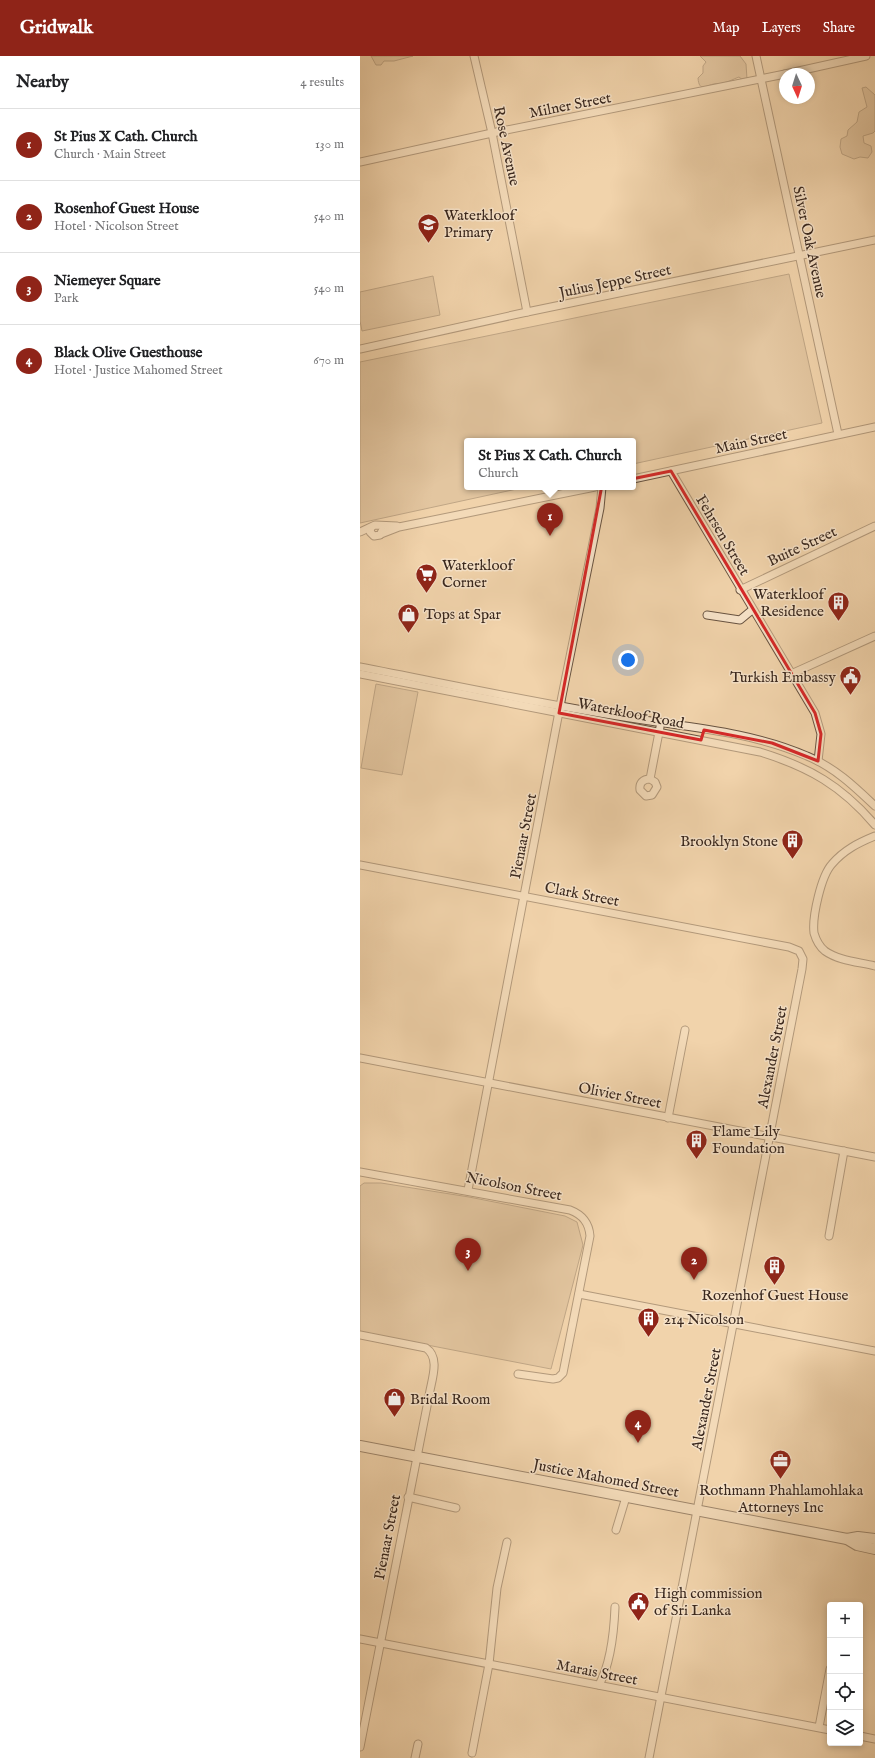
<!DOCTYPE html>
<html lang="en">
<head>
<meta charset="utf-8">
<style>
  body { margin:0; font-family:"IM FELL English",serif; background:#f2f2f2; color:#202124 }
  .controls { position:absolute; right:12px; bottom:12px; display:grid; overflow:hidden; border-radius:4px; box-shadow:0 2px 6px #0003 }
  .controls button { width:36px; height:36px; display:grid; place-items:center; padding:0; border:0; border-bottom:1px solid #e0e0e0; background:#fff; color:#202124; font:20px sans-serif }
  .compass { position:absolute; left:419px; top:12px; width:36px; height:36px; border-radius:50%; background:#fff; box-shadow:0 2px 6px #0003; rotate:176deg }
  .you { position:absolute; left:268px; top:604px; width:14px; height:14px; margin:-10px; border:3px solid #fff; border-radius:50%; background:#1a73e8; box-shadow:0 0 0 6px #1a73e833 }
  .badge { display:grid; place-items:center; width:26px; height:26px; border-radius:50%; background:#8f2418; color:#fff; font-size:13px; font-weight:700 }
  .pin { position:absolute; translate:-50% -33px; filter:drop-shadow(0 1px 2px #0008) }
  .pin::after { content:''; position:absolute; top:21px; width:14px; height:12px; background:inherit; clip-path:polygon(0 0,100% 0,50% 100%) }
  .popup { position:absolute; left:104px; top:382px; width:172px; height:52px; box-sizing:border-box; display:grid; place-content:center; border-radius:4px; background:#fff; filter:drop-shadow(0 1px 3px #0005); font-size:13px; white-space:nowrap; color:#757577 }
  .popup b { font-size:15px; color:#202124 }
  .popup::after { content:''; position:absolute; left:50%; top:100%; margin-left:-8px; border:8px solid transparent; border-top-color:#fff }
  .list { margin:0; padding:0; list-style:none }
  h2 { display:flex; justify-content:space-between; align-items:center; height:52px; margin:0; padding:0 16px; font-size:17px }
  h2 small { font-size:13px; font-weight:400; color:#757577 }
  .list li { display:grid; grid-template-columns:26px 1fr auto; gap:12px; align-items:center; box-sizing:border-box; height:72px; padding:0 16px; border-top:1px solid #e0e0e0 }
  .list b { display:block; font-size:15px; white-space:nowrap }
  .list p { margin:0; font-size:13px; white-space:nowrap; color:#757577 }
  .list em { font-size:13px; font-style:normal; color:#757577 }
  .icon { flex:none; width:22px; height:22px; fill:none; stroke:currentColor; stroke-width:2; stroke-linecap:round; stroke-linejoin:round }
  .map { position:relative; flex:none; width:515px; height:1702px; overflow:hidden }
  header { display:flex; align-items:center; gap:24px; box-sizing:border-box; height:56px; padding:0 20px; background:#8f2418; color:#fff }
  header strong { font-size:19px }
  nav { display:flex; gap:22px; margin-inline-start:auto; font-size:14px }
  main { display:flex }
  aside { flex:1; background:#fff }
  .map>svg:first-child { display:block }
  .green { fill:#d2b693; stroke:#866f58 }
  .lines { fill:none; stroke-linecap:round; stroke-linejoin:round }
  .minor-casing { stroke:#685341; stroke-width:9 }
  .secondary-casing { stroke:#3a281e; stroke-width:12 }
  .minor { stroke:#f6e2c8; stroke-width:7 }
  .secondary { stroke:#f6e2c8; stroke-width:10 }
  .marked { fill:none; stroke:#d62828; stroke-width:3; stroke-linejoin:round }
  .labels { text-anchor:middle; stroke-width:3; stroke-linejoin:round; paint-order:stroke }
  .street-label { font-size:15px; fill:#3a281e; stroke:#f6e2c8 }
  .poi-label { font-size:15px; fill:#3a281e; stroke:#f6e2c8; text-anchor:start }
</style>
</head>
<body>
<header>
<strong>Gridwalk</strong>
<nav><a>Map</a><a>Layers</a><a>Share</a></nav>
</header>
<main>
<aside>
<h2>Nearby<small>4 results</small></h2>
<ul class="list">
<li><span class="badge">1</span><div><b>St Pius X Cath. Church</b><p>Church · Main Street</p></div><em>130 m</em></li>
<li><span class="badge">2</span><div><b>Rosenhof Guest House</b><p>Hotel · Nicolson Street</p></div><em>540 m</em></li>
<li><span class="badge">3</span><div><b>Niemeyer Square</b><p>Park</p></div><em>540 m</em></li>
<li><span class="badge">4</span><div><b>Black Olive Guesthouse</b><p>Hotel · Justice Mahomed Street</p></div><em>670 m</em></li>
</ul>
</aside>
<div class="map">
<svg width="515" height="1702" viewBox="0 0 515 1702">
  <rect width="100%" height="100%" fill="#f1d3ab"/>
  <filter id="stains"><feTurbulence type="fractalNoise" baseFrequency=".005" numOctaves="4"/><feColorMatrix values="0 0 0 0 .2 0 0 0 0 .09 0 0 0 0 .02 0 0 0 .5 -.17"/></filter>
  <radialGradient id="worn" r=".72"><stop offset=".6" stop-color="#630" stop-opacity="0"/><stop offset="1" stop-color="#630" stop-opacity=".3"/></radialGradient>
  <!-- green -->
  <g class="green">
    <path d="M11,0h42l-19,5h-10l-3,4h-5z"/>
    <path d="M340,0h40l6,8 1,15 -4,1 -4,-3c-6,2 -10,5 -16,6 -3,1 -6,0 -9,1 -7,1 -15,9 -16,-6l5,-5v-7l3,-4z"/>
    <path d="M506,31l9,8v36l-2,2 -10,3 1,7 7,3 1,6 -4,6 -8,-1 -6,2 -12,-5 -2,-7 1,-8 6,-3 1,-6 9,-8 2,-10 8,-5 -5,-19z"/>
    <path d="M429,218l33,149 -189,41v-23h-166v46h59l-166,36v-161z"/>
    <path d="M73,220l7,39 -78,16 -2,-10v-29z"/>
    <path d="M16,628l42,8 -16,83 -41,-7z"/>
    <path d="M4,1127h17l88,14 96,19 12,6 6,23 -32,124 -191,-37v-146z"/>
  </g>
  <g class="lines">
    <defs>
      <g id="minor">
        <path d="M114,0l18,77 35,179"/>
        <path d="M396,0l82,378"/>
        <path d="M425,18l81,-18"/>
        <path d="M0,106l132,-29 293,-59"/>
        <path d="M0,293l167,-37 348,-72"/>
        <path d="M311,415l144,242 6,21 -3,27"/>
        <path d="M273,423l242,-52"/>
        <path d="M11,472l-1,4 4,4 6,-1 2,-4"/>
        <path d="M0,476l15,-7 22,1"/>
        <path d="M21,478l18,-7 196,-40"/>
        <path d="M380,534l135,-64"/>
        <path d="M347,559l33,5 12,-10"/>
        <path d="M0,611c88,17 176,36 264,50 61,10 126,14 183,39 27,11 47,30 68,50"/>
        <path d="M0,618l400,78c49,15 82,34 115,73"/>
        <path d="M431,618l84,-38"/>
        <path d="M290,723l5,3 2,5 -5,8 -6,1 -6,-6c-1,-7 3,-11 10,-11l10,-52"/>
        <path d="M515,780c-17,7 -31,14 -43,28 -11,12 -20,53 -18,69 2,7 6,14 11,18 14,10 34,11 50,15"/>
        <path d="M0,809l429,82 10,4 4,8 -1,10 -153,789"/>
        <path d="M0,1002l515,99"/>
        <path d="M308,1062l17,-88"/>
        <path d="M0,1116l210,38c13,5 19,13 20,26l-27,137 -5,5 -5,1 -35,-5"/>
        <path d="M108,1134l94,-494 38,-188 2,-21"/>
        <path d="M469,1180l15,-85"/>
        <path d="M219,1238l296,57"/>
        <path d="M0,1279l66,13c15,10 5,33 3,48l-69,351"/>
        <path d="M48,1441l48,11"/>
        <path d="M256,1474l10,-33"/>
        <path d="M0,1583l470,91"/>
        <path d="M239,1629c12,-22 15,-53 16,-78"/>
        <path d="M459,1671l11,-58"/>
        <path d="M500,1680l15,3"/>
        <path d="M112,1697l17,-89 8,-76 10,-46"/>
        <path d="M55,1702l3,-14"/>
      </g>
      <g id="secondary">
        <path d="M0,1390l487,93 10,6 18,4"/>
        <path d="M487,1483l11,-2 17,2"/>
      </g>
    </defs>
    <!-- minor casing -->
    <use href="#minor" class="minor-casing"/>
    <!-- secondary casing -->
    <use href="#secondary" class="secondary-casing"/>
    <!-- minor -->
    <use href="#minor" class="minor"/>
    <!-- secondary -->
    <use href="#secondary" class="secondary"/>
  </g>
  <!-- marked area -->
  <path d="M0 0H515V1702H0ZM311,415l144,242 6,21 -3,27 -46,-18 -68,-13 -3,10 -142,-27 43,-228z" fill="#f1d3ab" fill-opacity=".55" fill-rule="evenodd"/>
  <path class="marked" d="M311,415l144,242 6,21 -3,27 -46,-18 -68,-13 -3,10 -142,-27 43,-228z"/>
  <!-- icons -->
  <defs>
    <symbol id="school-pin" viewBox="-11 -11 22 30"><path d="M0 17L-7.5 6A9.5 9.5 0 1 1 7.5 6Z" fill="#8f2418" stroke="#f6e2c8"/><path d="M0-5L7-2L0 1L-7-2ZM-4 1L0 2.5L4 1V4Q0 6-4 4Z" fill="#fff"/></symbol>
    <symbol id="supermarket-pin" viewBox="-11 -11 22 30"><path d="M0 17L-7.5 6A9.5 9.5 0 1 1 7.5 6Z" fill="#8f2418" stroke="#f6e2c8"/><path d="M-6-5.5h2.5l.6 2H6L4.5 2H-2.5L-4.4-4H-6ZM-1.5 3.2a1.3 1.3 0 1 0 .1 0ZM3 3.2a1.3 1.3 0 1 0 .1 0Z" fill="#fff"/></symbol>
    <symbol id="building-pin" viewBox="-11 -11 22 30"><path d="M0 17L-7.5 6A9.5 9.5 0 1 1 7.5 6Z" fill="#8f2418" stroke="#f6e2c8"/><path d="M-4-6H4V6H1V3H-1V6H-4ZM-2.5-4.3h1.7v1.8h-1.7ZM.8-4.3h1.7v1.8H.8ZM-2.5-1h1.7V.8h-1.7ZM.8-1h1.7V.8H.8Z" fill="#fff"/></symbol>
    <symbol id="shop-pin" viewBox="-11 -11 22 30"><path d="M0 17L-7.5 6A9.5 9.5 0 1 1 7.5 6Z" fill="#8f2418" stroke="#f6e2c8"/><path d="M-5-2.5h2.3a2.7 3.5 0 0 1 5.4 0H5L5.5 6h-11ZM-1.5-2.5h3a1.5 2.3 0 0 0-3 0Z" fill="#fff"/></symbol>
    <symbol id="civic-pin" viewBox="-11 -11 22 30"><path d="M0 17L-7.5 6A9.5 9.5 0 1 1 7.5 6Z" fill="#8f2418" stroke="#f6e2c8"/><path d="M-.6-6.5H3V-4.5H.6V-3L4-1V1h2V6H-6V1h2V-1L-.6-3ZM-1.2 2.5V6h2.4V2.5Z" fill="#fff"/></symbol>
    <symbol id="office-pin" viewBox="-11 -11 22 30"><path d="M0 17L-7.5 6A9.5 9.5 0 1 1 7.5 6Z" fill="#8f2418" stroke="#f6e2c8"/><path d="M-6-3h4V-5.5h4V-3h4V5H-6ZM-1-4.5V-3h2v-1.5ZM-6 0V1H6V0Z" fill="#fff"/></symbol>
  </defs>
  <g fill-rule="evenodd">
    <use href="#school-pin" x="56" y="156" width="25" height="34"/>
    <use href="#supermarket-pin" x="54" y="506" width="25" height="34"/>
    <use href="#building-pin" x="466" y="534" width="25" height="34"/>
    <use href="#shop-pin" x="36" y="546" width="25" height="34"/>
    <use href="#civic-pin" x="478" y="608" width="25" height="34"/>
    <use href="#building-pin" x="420" y="772" width="25" height="34"/>
    <use href="#building-pin" x="324" y="1072" width="25" height="34"/>
    <use href="#building-pin" x="402" y="1198" width="25" height="34"/>
    <use href="#building-pin" x="276" y="1250" width="25" height="34"/>
    <use href="#shop-pin" x="22" y="1330" width="25" height="34"/>
    <use href="#office-pin" x="408" y="1392" width="25" height="34"/>
    <use href="#civic-pin" x="266" y="1534" width="25" height="34"/>
  </g>
  <g class="labels">
    <!-- street labels -->
    <g class="street-label">
      <text transform="translate(210 49) rotate(-11)" y="5">Milner Street</text>
      <text transform="translate(147 90) rotate(78)" y="5">Rose Avenue</text>
      <text transform="translate(450 186) rotate(78)" y="5">Silver Oak Avenue</text>
      <text transform="translate(255 225) rotate(-12)" y="5">Julius Jeppe Street</text>
      <text transform="translate(391 385) rotate(-12)" y="5">Main Street</text>
      <text transform="translate(363 479) rotate(59)" y="5">Fehrsen Street</text>
      <text transform="translate(442 490) rotate(-25)" y="5">Buite Street</text>
      <text transform="translate(271 657) rotate(11)" y="5">Waterkloof Road</text>
      <text transform="translate(163 780) rotate(-79)" y="5">Pienaar Street</text>
      <text transform="translate(222 838) rotate(11)" y="5">Clark Street</text>
      <text transform="translate(412 1001) rotate(-79)" y="5">Alexander Street</text>
      <text transform="translate(260 1039) rotate(11)" y="5">Olivier Street</text>
      <text transform="translate(154 1130) rotate(11)" y="5">Nicolson Street</text>
      <text transform="translate(346 1343) rotate(-79)" y="5">Alexander Street</text>
      <text transform="translate(246 1422) rotate(11)" y="5">Justice Mahomed Street</text>
      <text transform="translate(27 1481) rotate(-79)" y="5">Pienaar Street</text>
      <text transform="translate(237 1616) rotate(11)" y="5">Marais Street</text>
    </g>
    <!-- poi labels -->
    <g class="poi-label">
      <text x="84" y="164">Waterkloof<tspan x="84" dy="17">Primary</tspan></text>
      <text x="82" y="514">Waterkloof<tspan x="82" dy="17">Corner</tspan></text>
      <text x="464" y="543" text-anchor="end">Waterkloof<tspan x="464" dy="17">Residence</tspan></text>
      <text x="64" y="563">Tops at Spar</text>
      <text x="476" y="626" text-anchor="end">Turkish Embassy</text>
      <text x="418" y="790" text-anchor="end">Brooklyn Stone</text>
      <text x="352" y="1080">Flame Lily<tspan x="352" dy="17">Foundation</tspan></text>
      <text x="415" y="1244" text-anchor="middle">Rozenhof Guest House</text>
      <text x="304" y="1268">214 Nicolson</text>
      <text x="50" y="1348">Bridal Room</text>
      <text x="421" y="1439" text-anchor="middle">Rothmann Phahlamohlaka<tspan x="421" dy="17">Attorneys Inc</tspan></text>
      <text x="294" y="1542">High commission<tspan x="294" dy="17">of Sri Lanka</tspan></text>
    </g>
  </g>
  <rect width="100%" height="100%" filter="url(#stains)"/>
  <rect width="100%" height="100%" fill="url(#worn)"/>
</svg>
<div class="controls">
<button>+</button>
<button>−</button>
<button><svg class="icon" aria-label="locate" viewBox="0 0 24 24"><circle cx="12" cy="12" r="6"/><path d="M12 2v4M12 18v4M2 12h4M18 12h4"/></svg></button>
<button><svg class="icon" aria-label="layers" viewBox="0 0 24 24"><path d="M12 4l9 5-9 5-9-5zM3 14l9 5 9-5"/></svg></button>
</div>
<svg class="compass" viewBox="-18 -18 36 36"><path d="M0-13l5 13h-10z" fill="#e53935"/><path d="M0 13l5-13h-10z" fill="#757577"/></svg>
<div class="you"></div>
<div class="pin badge" style="left:190px;top:480px">1</div>
<div class="popup"><b>St Pius X Cath. Church</b>Church</div>
<div class="pin badge" style="left:334px;top:1224px">2</div>
<div class="pin badge" style="left:108px;top:1215px">3</div>
<div class="pin badge" style="left:278px;top:1387px">4</div>
</div>
</main>
</body>
</html>
